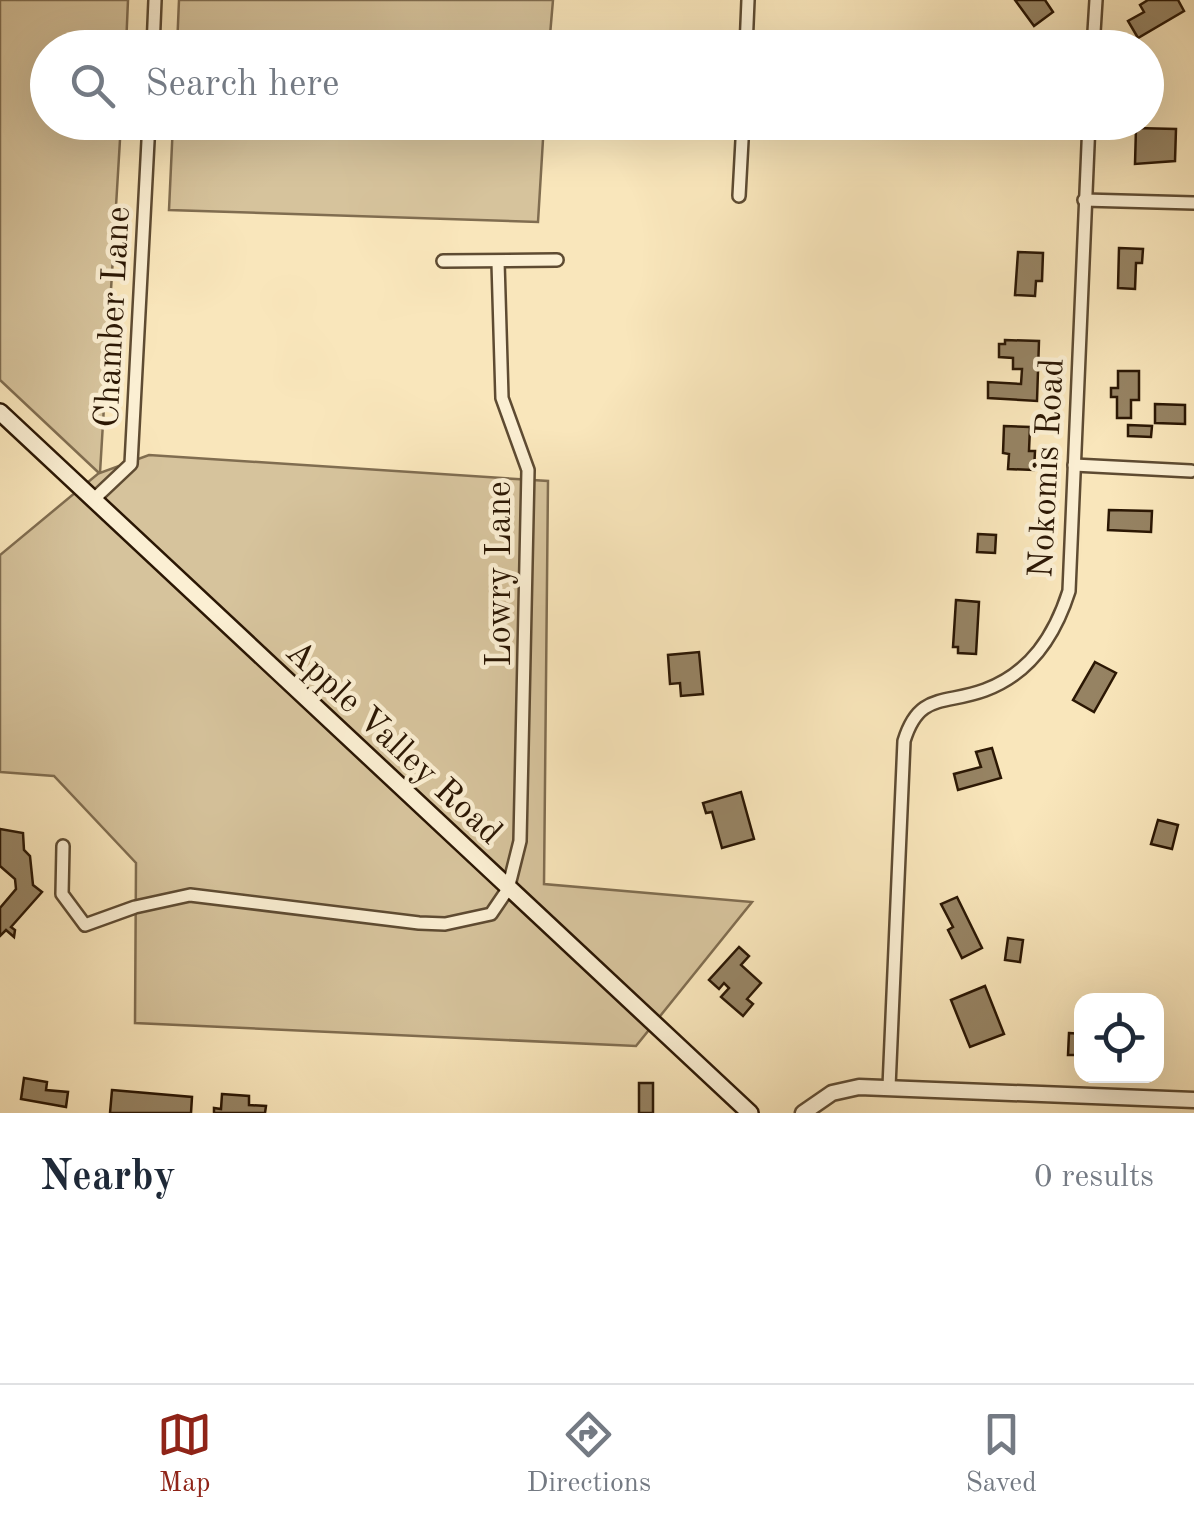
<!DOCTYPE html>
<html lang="en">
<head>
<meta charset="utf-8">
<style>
  body { margin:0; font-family:"Old Standard TT",serif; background:#f6f6f7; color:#1f2937 }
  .controls { position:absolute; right:30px; bottom:30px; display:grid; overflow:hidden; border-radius:20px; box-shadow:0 10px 40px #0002 }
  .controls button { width:90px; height:90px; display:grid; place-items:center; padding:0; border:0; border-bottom:2px solid #e0e1e3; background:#fff; color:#1f2937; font:50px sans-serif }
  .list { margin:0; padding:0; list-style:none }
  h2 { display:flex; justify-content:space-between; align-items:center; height:130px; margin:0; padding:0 40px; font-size:42px }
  h2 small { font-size:32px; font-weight:400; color:#747a83 }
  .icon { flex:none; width:55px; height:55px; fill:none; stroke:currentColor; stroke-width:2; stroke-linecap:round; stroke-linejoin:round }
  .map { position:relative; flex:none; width:1194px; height:1113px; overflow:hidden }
  .search { position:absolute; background:#fff; box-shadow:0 10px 40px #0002; left:30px; right:30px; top:30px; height:110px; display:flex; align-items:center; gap:25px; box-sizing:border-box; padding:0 35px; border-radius:55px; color:#747a83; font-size:38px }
  .sheet { height:270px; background:#fff }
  nav { display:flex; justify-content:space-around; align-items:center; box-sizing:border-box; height:140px; border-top:2px solid #e0e1e3; background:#fff; font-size:28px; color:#747a83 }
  nav a { display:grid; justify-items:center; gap:5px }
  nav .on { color:#8f2418 }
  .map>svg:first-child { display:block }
  .green { fill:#d6c39c; stroke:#806d50; stroke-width:2.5 }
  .building { fill:#968363; stroke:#2b1704; stroke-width:2.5 }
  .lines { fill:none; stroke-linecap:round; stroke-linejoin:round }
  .minor-casing { stroke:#5e4b32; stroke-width:16 }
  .tertiary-casing { stroke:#5e4b32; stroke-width:19 }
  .secondary-casing { stroke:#2b1704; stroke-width:20 }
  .minor { stroke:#fbefd3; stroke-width:11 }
  .tertiary { stroke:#fbefd3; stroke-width:14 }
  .secondary { stroke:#fbefd3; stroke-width:15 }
  .labels { text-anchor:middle; stroke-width:9; stroke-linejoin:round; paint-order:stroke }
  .street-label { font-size:35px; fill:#2b1704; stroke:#fbefd3 }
</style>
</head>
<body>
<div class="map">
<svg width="1194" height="1113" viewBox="0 0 1194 1113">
  <rect width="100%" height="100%" fill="#f9e6bb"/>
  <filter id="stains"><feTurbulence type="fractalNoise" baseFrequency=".002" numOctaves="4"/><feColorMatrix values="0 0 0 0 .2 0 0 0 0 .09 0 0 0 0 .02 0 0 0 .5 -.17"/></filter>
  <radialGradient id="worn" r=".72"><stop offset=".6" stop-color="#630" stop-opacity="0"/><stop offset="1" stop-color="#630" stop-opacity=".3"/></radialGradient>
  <!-- green -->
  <g class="green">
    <path d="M0,0h128l-2,47 -78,1v74l73,1 -21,350 49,-18 399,26 -4,403 208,18 -116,144 -501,-23 1,-160 -82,-87 -54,-4v-217l99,-82 -99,-93z"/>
    <path d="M179,0h374l-4,47 -372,1z"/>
    <path d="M173,123h371l-6,99 -369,-12z"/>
  </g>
  <!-- building -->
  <g class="building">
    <path d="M1015,0h30l8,12 -19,14z"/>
    <path d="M1148,0h30l6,11 -46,27 -10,-17 16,-9 -4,-7z"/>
    <path d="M1136,128l40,1 -1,32 -40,3z"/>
    <path d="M1119,248l24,1 -1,14h-6l-1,26 -17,-1z"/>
    <path d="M1018,252l25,1 -1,28h-6l-1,15 -20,-1z"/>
    <path d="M1005,340l34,1 -2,60 -49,-3v-16l33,2 1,-15h-9v-11l-14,-1v-13h6z"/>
    <path d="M1118,371h21v29h-8v18h-14v-21h-6v-9h7z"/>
    <path d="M1155,404l30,1v19l-30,-1z"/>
    <path d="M1128,425l24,1 -1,11 -23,-1z"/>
    <path d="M1004,426l26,1 -1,24h6l-1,19 -26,-1 1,-15 -6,-1z"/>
    <path d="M1109,510l43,1 -1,21 -43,-2z"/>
    <path d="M978,534l18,1 -1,18 -18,-1z"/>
    <path d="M956,600l23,2 -3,52 -18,-1v-6h-5z"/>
    <path d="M699,652l4,42 -22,2 -1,-13 -10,1 -2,-29z"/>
    <path d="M1095,662l21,11 -22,39 -21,-12z"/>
    <path d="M992,748l9,30 -43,12 -4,-16 27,-7 -5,-15z"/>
    <path d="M741,792l13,47 -32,9 -10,-36 -6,1 -3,-10z"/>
    <path d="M1158,820l20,5 -6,24 -21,-5z"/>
    <path d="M0,829l23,4 1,17 6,6 3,29 9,7 -31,35 4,3 -1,7 -8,-7 -6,6v-28l16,-19 -1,-10 -15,-13z"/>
    <path d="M957,897l25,51 -20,10 -14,-28 5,-3 -12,-23z"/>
    <path d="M1008,938l15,2 -3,22 -15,-2z"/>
    <path d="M739,947l10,9 -8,9 20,18 -14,16 6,5 -10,12 -22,-19 8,-9 -5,-5 -5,6 -10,-9z"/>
    <path d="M985,986l19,48 -34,13 -19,-47z"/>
    <path d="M1069,1033l13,1v21h-14z"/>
    <path d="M24,1078l23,4 -1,8 22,2 -2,15 -45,-8z"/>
    <rect x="639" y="1083" width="14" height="30"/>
    <path d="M112,1090l80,7 -1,16h-81z"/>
    <path d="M222,1094l27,2v9l17,1 -1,7h-51v-5l7,1z"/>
  </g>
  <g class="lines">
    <defs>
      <g id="minor">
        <path d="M153,48l2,-48"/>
        <path d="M746,48l2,-48"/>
        <path d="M1093,48l3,-48"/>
        <path d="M739,196l4,-74"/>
        <path d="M1084,200l110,3"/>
        <path d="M443,261l114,-1"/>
        <path d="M1074,465l117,6"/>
        <path d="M94,499l37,-35 18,-342"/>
        <path d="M63,846l-1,48 23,31 50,-18 55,-12 229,28 26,1 46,-10 17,-25 12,-48 8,-371 -26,-72 -4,-136"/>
        <path d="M889,1087l15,-346c15,-49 40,-36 81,-51 46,-17 70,-55 84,-99l20,-469"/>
      </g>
      <path id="tertiary" d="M803,1113l29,-20 27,-6 335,13"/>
      <path id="secondary" d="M0,412l750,701"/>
    </defs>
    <!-- minor casing -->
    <use href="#minor" class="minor-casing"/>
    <!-- tertiary casing -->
    <use href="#tertiary" class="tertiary-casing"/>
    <!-- secondary casing -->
    <use href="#secondary" class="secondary-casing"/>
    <!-- minor -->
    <use href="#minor" class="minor"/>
    <!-- tertiary -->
    <use href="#tertiary" class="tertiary"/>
    <!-- secondary -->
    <use href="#secondary" class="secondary"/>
  </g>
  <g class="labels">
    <!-- street labels -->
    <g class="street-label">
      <text transform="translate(111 317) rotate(-87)" y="12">Chamber Lane</text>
      <text transform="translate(1045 468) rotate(-87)" y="12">Nokomis Road</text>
      <text transform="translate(498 574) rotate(-90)" y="12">Lowry Lane</text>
      <text transform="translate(395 741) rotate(43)" y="12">Apple Valley Road</text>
    </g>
  </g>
  <rect width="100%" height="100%" filter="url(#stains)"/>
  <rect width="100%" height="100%" fill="url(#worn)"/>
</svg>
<div class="controls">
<button><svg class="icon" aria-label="locate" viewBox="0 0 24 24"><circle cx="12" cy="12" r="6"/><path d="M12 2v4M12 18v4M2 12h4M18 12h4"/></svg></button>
</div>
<div class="search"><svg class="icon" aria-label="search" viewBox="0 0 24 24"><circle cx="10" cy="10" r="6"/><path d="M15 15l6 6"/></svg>Search here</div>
</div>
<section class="sheet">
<h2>Nearby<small>0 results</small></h2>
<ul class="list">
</ul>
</section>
<nav>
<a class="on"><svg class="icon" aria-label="map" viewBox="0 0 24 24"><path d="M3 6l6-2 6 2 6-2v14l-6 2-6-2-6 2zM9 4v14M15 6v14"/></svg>Map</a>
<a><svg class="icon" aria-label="directions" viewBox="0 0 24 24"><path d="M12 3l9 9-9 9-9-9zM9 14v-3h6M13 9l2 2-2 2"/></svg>Directions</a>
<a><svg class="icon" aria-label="saved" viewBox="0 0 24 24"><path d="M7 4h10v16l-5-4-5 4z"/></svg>Saved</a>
</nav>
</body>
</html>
